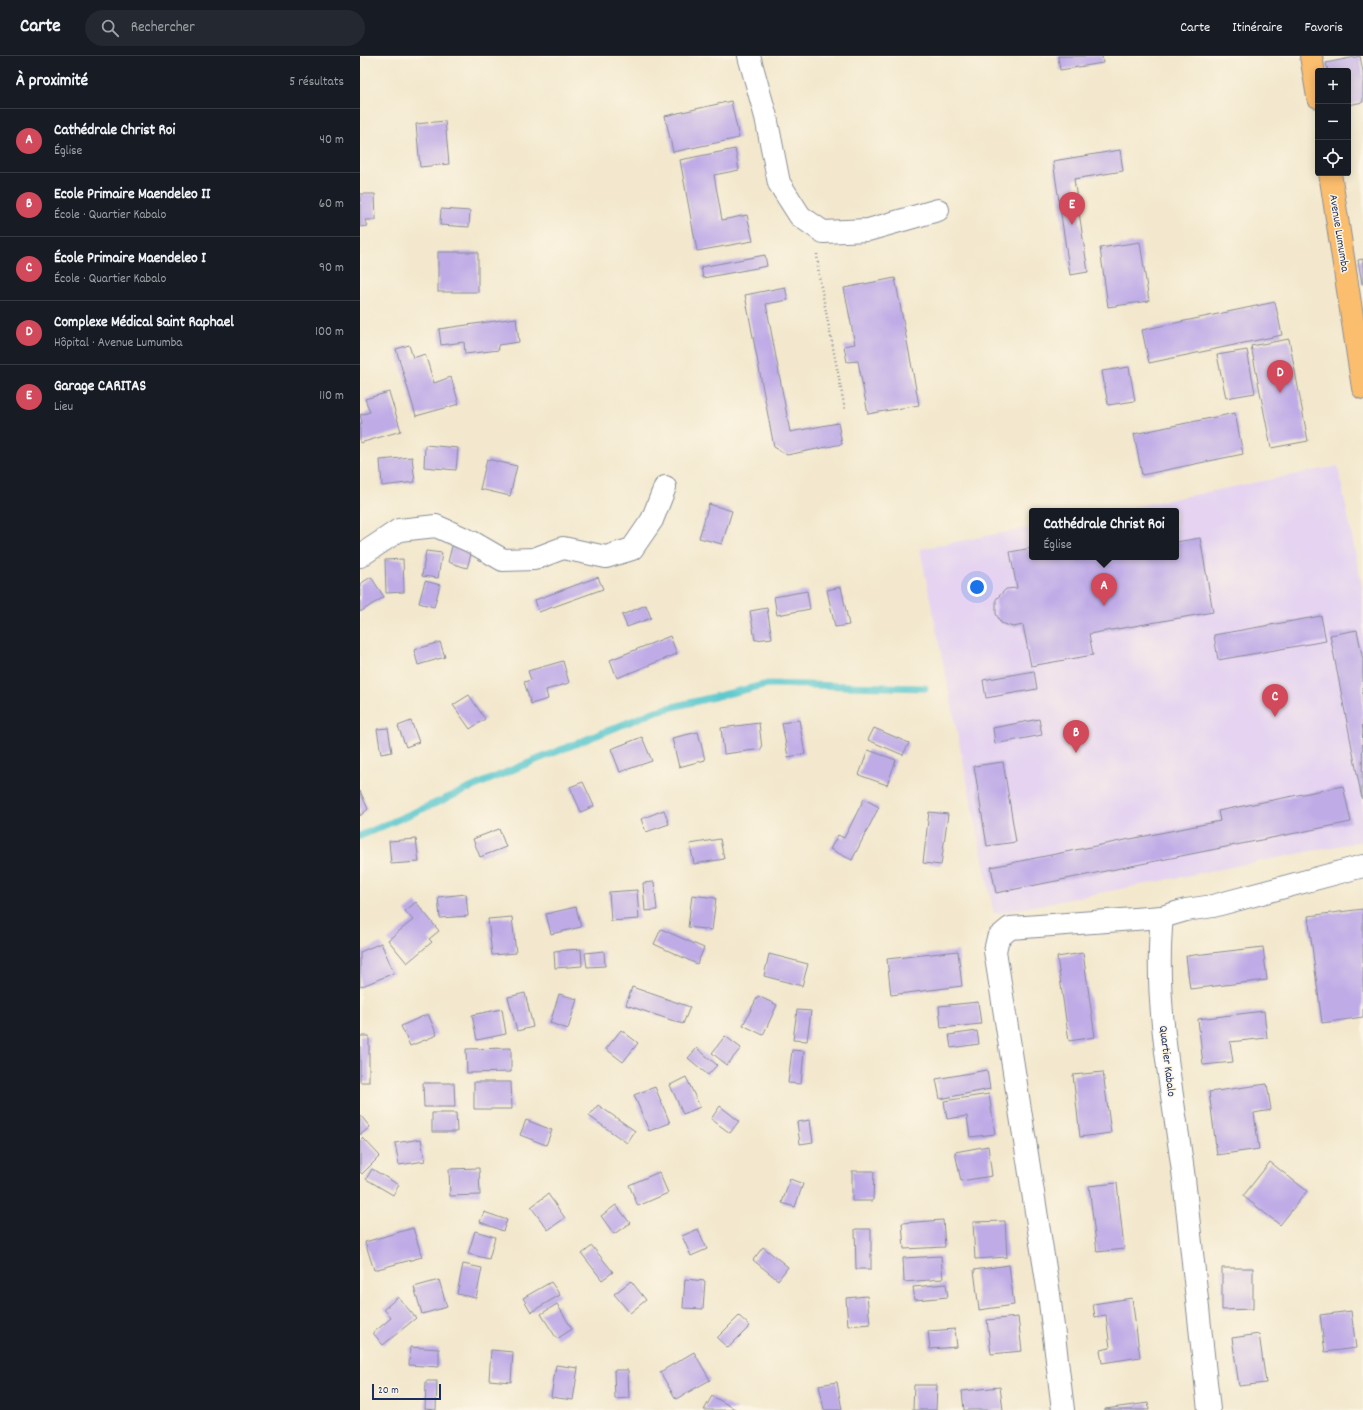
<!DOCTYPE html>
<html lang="fr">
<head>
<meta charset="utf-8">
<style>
  body { margin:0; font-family:Dekko,sans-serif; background:#242831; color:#f1f3f6 }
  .controls { position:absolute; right:12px; top:12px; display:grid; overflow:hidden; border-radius:4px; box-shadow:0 2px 10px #0003 }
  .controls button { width:36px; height:36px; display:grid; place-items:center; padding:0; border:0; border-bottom:1px solid #363941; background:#171b24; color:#f1f3f6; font:20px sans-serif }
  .scale { position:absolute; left:12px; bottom:10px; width:69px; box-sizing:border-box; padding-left:4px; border:2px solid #1b2f5e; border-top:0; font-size:11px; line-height:14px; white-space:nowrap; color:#1b2f5e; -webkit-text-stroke:3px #fcf5e5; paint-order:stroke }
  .you { position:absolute; left:617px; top:531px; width:14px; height:14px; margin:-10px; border:3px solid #fff; border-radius:50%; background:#1a73e8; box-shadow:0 0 0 6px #1a73e833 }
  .badge { display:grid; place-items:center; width:26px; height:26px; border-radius:50%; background:#d1495b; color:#fff; font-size:13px; font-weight:700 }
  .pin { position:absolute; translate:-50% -33px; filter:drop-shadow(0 1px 2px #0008) }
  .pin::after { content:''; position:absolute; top:21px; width:14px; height:12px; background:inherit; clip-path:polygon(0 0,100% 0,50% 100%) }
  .popup { position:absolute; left:669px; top:452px; width:150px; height:52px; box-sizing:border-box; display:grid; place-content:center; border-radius:4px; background:#171b24; filter:drop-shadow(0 1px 3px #0005); font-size:13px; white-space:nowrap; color:#9ea1a6 }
  .popup b { font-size:15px; color:#f1f3f6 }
  .popup::after { content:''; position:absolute; left:50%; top:100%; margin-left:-8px; border:8px solid transparent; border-top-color:#171b24 }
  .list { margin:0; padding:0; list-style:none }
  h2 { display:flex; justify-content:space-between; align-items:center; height:52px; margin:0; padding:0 16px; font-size:17px }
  h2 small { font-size:13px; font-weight:400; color:#9ea1a6 }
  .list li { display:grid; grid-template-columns:26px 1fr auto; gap:12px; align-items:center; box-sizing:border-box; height:64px; padding:0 16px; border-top:1px solid #363941 }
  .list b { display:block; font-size:15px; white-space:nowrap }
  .list p { margin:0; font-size:13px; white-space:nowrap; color:#9ea1a6 }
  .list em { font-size:13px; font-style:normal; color:#9ea1a6 }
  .icon { flex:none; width:22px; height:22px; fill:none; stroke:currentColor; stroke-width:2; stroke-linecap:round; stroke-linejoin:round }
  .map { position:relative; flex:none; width:1003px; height:1354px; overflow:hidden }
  header { display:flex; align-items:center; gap:24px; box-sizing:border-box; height:56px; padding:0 20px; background:#171b24; border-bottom:1px solid #363941 }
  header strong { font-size:19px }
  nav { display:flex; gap:22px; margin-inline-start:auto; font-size:14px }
  .search { width:280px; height:36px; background:#242831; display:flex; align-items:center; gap:10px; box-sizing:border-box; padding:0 14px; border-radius:22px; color:#9ea1a6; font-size:15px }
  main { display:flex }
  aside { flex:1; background:#171b24 }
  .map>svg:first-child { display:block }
  .built { fill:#e5d3f1 }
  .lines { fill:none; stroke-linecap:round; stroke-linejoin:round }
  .stream { stroke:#5ac7ce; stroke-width:7 }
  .building { fill:#bface7 }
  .street-casing { stroke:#878c96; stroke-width:24 }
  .highway-casing { stroke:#878c96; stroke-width:24 }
  .path { stroke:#878c96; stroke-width:2.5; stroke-dasharray:1 3; stroke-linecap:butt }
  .street { stroke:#fff; stroke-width:22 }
  .highway { stroke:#fbbd6e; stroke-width:22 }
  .labels { text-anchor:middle; stroke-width:3; stroke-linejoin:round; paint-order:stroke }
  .street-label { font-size:12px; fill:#1b2f5e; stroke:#fcf5e5 }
</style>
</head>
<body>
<header>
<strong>Carte</strong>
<div class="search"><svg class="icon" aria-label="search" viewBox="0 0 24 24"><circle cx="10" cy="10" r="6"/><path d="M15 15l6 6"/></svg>Rechercher</div>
<nav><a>Carte</a><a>Itinéraire</a><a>Favoris</a></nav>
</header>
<main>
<aside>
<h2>À proximité<small>5 résultats</small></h2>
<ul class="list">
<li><span class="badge">A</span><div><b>Cathédrale Christ Roi</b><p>Église</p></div><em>40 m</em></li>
<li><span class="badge">B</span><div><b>Ecole Primaire Maendeleo II</b><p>École · Quartier Kabalo</p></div><em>60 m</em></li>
<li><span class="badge">C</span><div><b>École Primaire Maendeleo I</b><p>École · Quartier Kabalo</p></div><em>90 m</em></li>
<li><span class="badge">D</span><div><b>Complexe Médical Saint Raphael</b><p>Hôpital · Avenue Lumumba</p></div><em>100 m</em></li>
<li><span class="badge">E</span><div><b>Garage CARITAS</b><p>Lieu</p></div><em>110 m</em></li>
</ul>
</aside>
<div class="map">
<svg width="1003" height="1354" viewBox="0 0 1003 1354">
  <rect width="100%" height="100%" fill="#fcf5e5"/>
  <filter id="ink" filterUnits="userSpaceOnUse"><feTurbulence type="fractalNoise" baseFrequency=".025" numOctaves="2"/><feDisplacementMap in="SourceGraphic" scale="8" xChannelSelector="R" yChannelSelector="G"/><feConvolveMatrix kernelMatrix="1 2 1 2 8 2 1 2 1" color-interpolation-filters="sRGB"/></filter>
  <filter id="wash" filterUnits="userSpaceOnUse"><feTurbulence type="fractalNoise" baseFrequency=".012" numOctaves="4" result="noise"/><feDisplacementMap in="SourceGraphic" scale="16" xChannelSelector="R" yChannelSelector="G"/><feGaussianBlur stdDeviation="0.9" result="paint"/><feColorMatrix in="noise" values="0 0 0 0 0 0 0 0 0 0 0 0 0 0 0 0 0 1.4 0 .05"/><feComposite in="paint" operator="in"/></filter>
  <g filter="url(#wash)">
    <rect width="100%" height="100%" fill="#f3e8cd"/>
    <!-- built -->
    <path class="built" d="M978,410l25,126v249l-369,73 -74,-365 112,-22v30h144v-46h-64z"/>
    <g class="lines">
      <!-- stream -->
      <path class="stream" d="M0,780l154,-67 142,-58 112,-27 157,4"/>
    </g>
    <g id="blocks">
      <!-- building -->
      <g class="building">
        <path d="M698,0h44l1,7 -43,7z"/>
        <path d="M1000,0l3,16v30l-15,3v-34h-20l-2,-8z"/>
        <path d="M371,45l8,37 -66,14 -8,-36z"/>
        <path d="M85,65l4,43 -29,3 -4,-43z"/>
        <path d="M375,93l4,21 -25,5 8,45 25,-5 6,26 -56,10 -17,-91z"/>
        <path d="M760,94l3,21 -49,8 14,93 -18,3 -17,-114z"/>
        <path d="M0,138h15l1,26h-11l3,6 -8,1z"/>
        <path d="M81,153l29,2 -1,16 -29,-2z"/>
        <path d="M780,186l9,59 -41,6 -8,-59z"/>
        <rect x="78" y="196" width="40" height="40"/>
        <path d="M405,199l2,11 -64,12 -2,-11z"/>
        <path d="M1003,203v25h-1l-4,-24z"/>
        <path d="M535,222l24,127 -51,9 -10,-53 -11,1 -3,-16 11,-2 -11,-56z"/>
        <path d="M425,231l3,13 -22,4 24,128 48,-9 4,21 -55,11 -13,-8 -29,-152z"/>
        <path d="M915,246l7,33 -133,28 -7,-33z"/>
        <path d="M156,262l3,24 -21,3 1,5 -34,4 -1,-12 -23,3 -2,-16z"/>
        <path d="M929,283l19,102 -37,7 -20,-102z"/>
        <path d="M49,289l4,13 12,-4 9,29 17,-6 8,27 -43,12 -20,-67z"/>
        <path d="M887,294l8,43 -29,5 -9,-43z"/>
        <path d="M769,311l6,34 -27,4 -6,-34z"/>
        <path d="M29,336l12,39 -41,12v-19l2,-1 -2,-8 10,-3 -5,-13z"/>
        <path d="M875,357l8,41 -101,21 -8,-41z"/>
        <path d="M65,389l33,3 -2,22 -32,-3z"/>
        <path d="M52,401l3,25 -33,4 -2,-26z"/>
        <path d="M127,403l30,7 -7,30 -30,-7z"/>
        <path d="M349,448l23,7 -10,33 -23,-6z"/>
        <path d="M840,482l13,74 -124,22 4,21 -62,11 -8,-41 -10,2 -12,-4 -5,-9v-15l10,-10 11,-1 -7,-36 22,-4v9h44v3l16,-3h84v-15z"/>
        <path d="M92,490l20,5 -5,17 -19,-6z"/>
        <path d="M66,495l16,2 -4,25 -16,-2z"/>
        <path d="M43,503l1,33 -18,1 -1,-33z"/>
        <path d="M11,521l13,20 -24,15v-28z"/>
        <path d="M238,521l5,12 -64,23 -4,-12z"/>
        <path d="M65,525l15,4 -6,22 -15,-4z"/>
        <path d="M481,531l8,38 -14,2 -8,-37z"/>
        <path d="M447,535l3,18 -33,6 -3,-18z"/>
        <path d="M286,549l5,13 -24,9 -5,-12z"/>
        <path d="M407,552l5,30 -17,2 -5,-29z"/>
        <path d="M961,560l5,25 -108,19 -4,-25z"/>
        <path d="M997,574l6,30 -1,139 -32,-164z"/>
        <path d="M310,580l7,18 -60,24 -7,-18z"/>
        <path d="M80,586l5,15 -27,8 -4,-15z"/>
        <path d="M203,605l6,22 -23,7 2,9 -17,5 -7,-22 7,-2 -3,-9z"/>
        <path d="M674,615l3,18 -51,9 -3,-18z"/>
        <path d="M109,639l16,24 -15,10 -17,-24z"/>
        <path d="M679,663l3,16 -47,9 -2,-16z"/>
        <path d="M439,664l6,34 -17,3 -6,-34z"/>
        <path d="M51,665l8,21 -13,5 -8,-21z"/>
        <path d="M399,667l3,26 -38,5 -3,-26z"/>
        <path d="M28,672l4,24 -11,2 -4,-25z"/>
        <path d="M514,672l35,15 -6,12 -35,-15z"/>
        <path d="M338,676l7,28 -26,7 -7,-29z"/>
        <path d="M282,681l10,24 -32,11 -9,-23z"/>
        <path d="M508,694l28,10 -9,25 -28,-10z"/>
        <path d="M643,706l13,80 -29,4 -13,-80z"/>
        <path d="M223,726l11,24 -13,6 -11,-25z"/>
        <path d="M983,730l8,36 -355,71 -5,-26 229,-46 -2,-10z"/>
        <path d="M0,735l8,18 -8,7z"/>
        <path d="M504,743l15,8 -27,53 -22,-11 8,-14 6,3z"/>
        <path d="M304,754l5,14 -23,8 -5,-13z"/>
        <path d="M569,756l19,2 -7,51 -18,-2z"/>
        <path d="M139,773l7,18 -26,10 -7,-18z"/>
        <path d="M56,783l3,23 -28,2 -2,-23z"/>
        <path d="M360,783l4,20 -30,5 -4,-20z"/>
        <path d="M294,826l3,28 -12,1 -2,-28z"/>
        <path d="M277,834l2,29 -28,2 -2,-29z"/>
        <path d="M106,838l2,22 -28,2 -2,-21z"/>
        <path d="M332,839l24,3 -4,32 -24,-3z"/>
        <path d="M56,846l23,29 -10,8 3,3 -25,21 -19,-23 25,-20 -8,-9z"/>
        <path d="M216,851l5,20 -30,7 -5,-20z"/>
        <path d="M1003,853v108l-41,6 -14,-107z"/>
        <path d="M152,861l4,36 -24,2 -4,-36z"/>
        <path d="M301,873l43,19 -7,16 -43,-20z"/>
        <path d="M21,887l13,30 -34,14v-35z"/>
        <path d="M903,891l4,33 -77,9 -4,-33z"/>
        <path d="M221,893l1,17 -27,2 -1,-17z"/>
        <path d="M244,895l1,15 -18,1 -2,-14z"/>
        <path d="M598,895l4,35 -71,9 -4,-36z"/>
        <path d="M723,897l12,84 -26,4 -12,-84z"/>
        <path d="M409,898l39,10 -6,22 -38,-10z"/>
        <path d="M272,931l58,20 -7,17 -57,-19z"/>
        <path d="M165,937l8,34 -16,4 -9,-34z"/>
        <path d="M199,938l18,5 -9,30 -18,-6z"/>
        <path d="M398,940l19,9 -14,30 -20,-10z"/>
        <path d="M618,946l3,22 -40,4 -2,-22z"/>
        <path d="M142,953l4,25 -29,6 -5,-25z"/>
        <path d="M437,954l14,1 -4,30 -14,-1z"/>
        <path d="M904,955l3,27 -37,4 3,20 -30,3 -5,-46z"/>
        <path d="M68,958l9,21 -27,11 -9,-20z"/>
        <path d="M261,974l17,13 -15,19 -17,-13z"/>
        <path d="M617,975l2,13 -28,4 -2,-13z"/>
        <rect x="0" y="980" width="9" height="46"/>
        <path d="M365,980l16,12 -14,17 -15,-12z"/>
        <path d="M151,992v24l-44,1 -1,-24z"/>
        <path d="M337,992l20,17 -9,10 -20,-17z"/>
        <path d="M432,994l12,1 -3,33 -13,-1z"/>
        <path d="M627,1014l3,19 -50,10 -4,-20z"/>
        <path d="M743,1016l8,61 -31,4 -7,-62z"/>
        <path d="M326,1021l14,30 -17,7 -13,-29z"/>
        <path d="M114,1026h37l1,27h-38z"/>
        <path d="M63,1027h31l1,24h-31z"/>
        <path d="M907,1028l4,26 -17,3 5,36 -42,6 -8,-63z"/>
        <path d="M295,1031l15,36 -21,8 -15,-36z"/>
        <path d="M629,1038l6,40 -25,3 -3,-21 -20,3 -3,-18z"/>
        <path d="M238,1049l37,26 -8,12 -38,-27z"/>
        <path d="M360,1050l19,15 -9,12 -19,-14z"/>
        <path d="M72,1057h24l1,19h-25z"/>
        <path d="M1,1060l9,11 -10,8v-18z"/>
        <path d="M166,1064l26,10 -6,15 -26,-10z"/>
        <path d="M450,1064l3,22 -13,2 -3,-22z"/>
        <path d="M3,1082l17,18 -18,18 -2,-2v-31z"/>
        <path d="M61,1083l4,22 -26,4 -4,-22z"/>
        <path d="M628,1090l4,30 -31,5 -6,-29z"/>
        <path d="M910,1106l37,29 -27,34 -37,-29z"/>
        <path d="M119,1112l1,27 -30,1 -1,-27z"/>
        <path d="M12,1113l27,16 -6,10 -27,-16z"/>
        <path d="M492,1115h22l-1,30h-21z"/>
        <path d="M299,1116l9,21 -30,13 -9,-21z"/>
        <path d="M430,1123l13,5 -8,23 -13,-4z"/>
        <path d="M757,1127l7,66 -27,3 -8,-66z"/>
        <path d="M188,1138l17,24 -17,12 -17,-23z"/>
        <path d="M256,1149l14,18 -16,11 -13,-18z"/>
        <path d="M124,1156l23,8 -4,11 -23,-9z"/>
        <path d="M583,1164l2,27 -41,2 -2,-26z"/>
        <path d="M645,1165l2,36 -32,2 -2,-37z"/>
        <path d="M53,1172l9,29 -48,13 -9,-28z"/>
        <path d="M338,1173l9,20 -16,7 -9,-20z"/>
        <path d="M495,1173h16v40h-15z"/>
        <path d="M115,1175l20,6 -6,22 -21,-5z"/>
        <path d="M232,1190l21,26 -11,8 -20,-26z"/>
        <path d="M403,1191l25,20 -10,13 -25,-20z"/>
        <path d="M581,1200l2,23 -39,3 -1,-24z"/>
        <path d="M103,1208l19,4 -6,30 -19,-4z"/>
        <path d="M649,1209l5,40 -35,5 -5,-40z"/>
        <path d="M862,1212h31v41l-31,1z"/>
        <path d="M325,1223l20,2 -2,28 -20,-1z"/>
        <path d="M79,1224l8,27 -25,7 -8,-27z"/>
        <path d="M271,1225l15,19 -16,13 -16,-19z"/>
        <path d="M191,1226l9,13 -29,17 -8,-14z"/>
        <path d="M586,1228l2,13 -33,3 -2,-13z"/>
        <path d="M507,1240l3,28 -22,2 -2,-28z"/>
        <path d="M38,1241l18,21 -33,27 -10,-12 18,-15 -7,-9z"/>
        <path d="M772,1242l8,59 -38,6 -2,-13 10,-2 -4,-33 -11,2 -2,-13z"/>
        <path d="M197,1248l15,25 -15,10 -16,-25z"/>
        <path d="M991,1255l5,37 -31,4 -5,-37z"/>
        <path d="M379,1260l11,10 -22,22 -11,-10z"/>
        <path d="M658,1261l4,34 -31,3 -4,-34z"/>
        <path d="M595,1273l2,18 -27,2 -2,-18z"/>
        <path d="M899,1278l7,49 -27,3 -7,-48z"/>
        <path d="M50,1291l29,2v18l-30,-2z"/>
        <path d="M131,1294l22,2 -2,30 -22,-2z"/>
        <path d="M334,1296l16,28 -34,19 -16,-27z"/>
        <path d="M196,1309l22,3 -5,32 -22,-3z"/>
        <path d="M254,1314h14l1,28 -14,1z"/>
        <path d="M66,1325h11l-1,29 -11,-1z"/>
        <path d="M477,1326l5,28h-18l-5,-25z"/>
        <path d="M554,1329h23l-1,25h-23z"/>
        <path d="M640,1331l3,23h-39l-2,-19z"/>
        <path d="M352,1340l25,14h-33z"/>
        <path d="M788,1347l1,7h-44v-1z"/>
      </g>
    </g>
  </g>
  <g filter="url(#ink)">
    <use href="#blocks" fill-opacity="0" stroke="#878c96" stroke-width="1"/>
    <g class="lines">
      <defs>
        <g id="street">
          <path d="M389,0l17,61 13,66 21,33 23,16 45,-2 70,-20"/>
          <path d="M0,500l39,-26 37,-4 36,16 31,18 31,-1 29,-11 43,9 26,-8 20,-29 13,-33"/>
          <path d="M703,1354l-14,-116 -54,-343 3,-13 12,-10 152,-11"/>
          <path d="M849,1354c-9,-77 -16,-154 -25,-231 -11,-87 -31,-175 -22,-262l24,-7 27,-4 150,-40"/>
        </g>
        <g id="highway">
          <path d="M951,0l7,41"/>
          <path d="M970,117l33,215"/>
        </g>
      </defs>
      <!-- street casing -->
      <use href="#street" class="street-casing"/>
      <!-- highway casing -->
      <use href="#highway" class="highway-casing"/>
      <!-- path -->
      <path class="path" d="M457,198l2,22 26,133"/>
      <!-- street -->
      <use href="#street" class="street"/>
      <!-- highway -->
      <use href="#highway" class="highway"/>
    </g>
  </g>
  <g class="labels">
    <!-- street labels -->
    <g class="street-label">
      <text transform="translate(980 177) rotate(81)" y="4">Avenue Lumumba</text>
      <text transform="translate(808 1005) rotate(83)" y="4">Quartier Kabalo</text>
    </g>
  </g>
</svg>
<div class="controls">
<button>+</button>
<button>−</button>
<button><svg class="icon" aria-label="locate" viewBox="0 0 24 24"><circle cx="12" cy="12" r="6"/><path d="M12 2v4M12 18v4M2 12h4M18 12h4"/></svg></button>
</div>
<div class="scale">20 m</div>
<div class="you"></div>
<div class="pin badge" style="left:744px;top:550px">A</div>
<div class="popup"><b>Cathédrale Christ Roi</b>Église</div>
<div class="pin badge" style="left:716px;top:697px">B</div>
<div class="pin badge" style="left:915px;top:661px">C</div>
<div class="pin badge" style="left:920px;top:337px">D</div>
<div class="pin badge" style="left:712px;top:169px">E</div>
</div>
</main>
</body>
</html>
